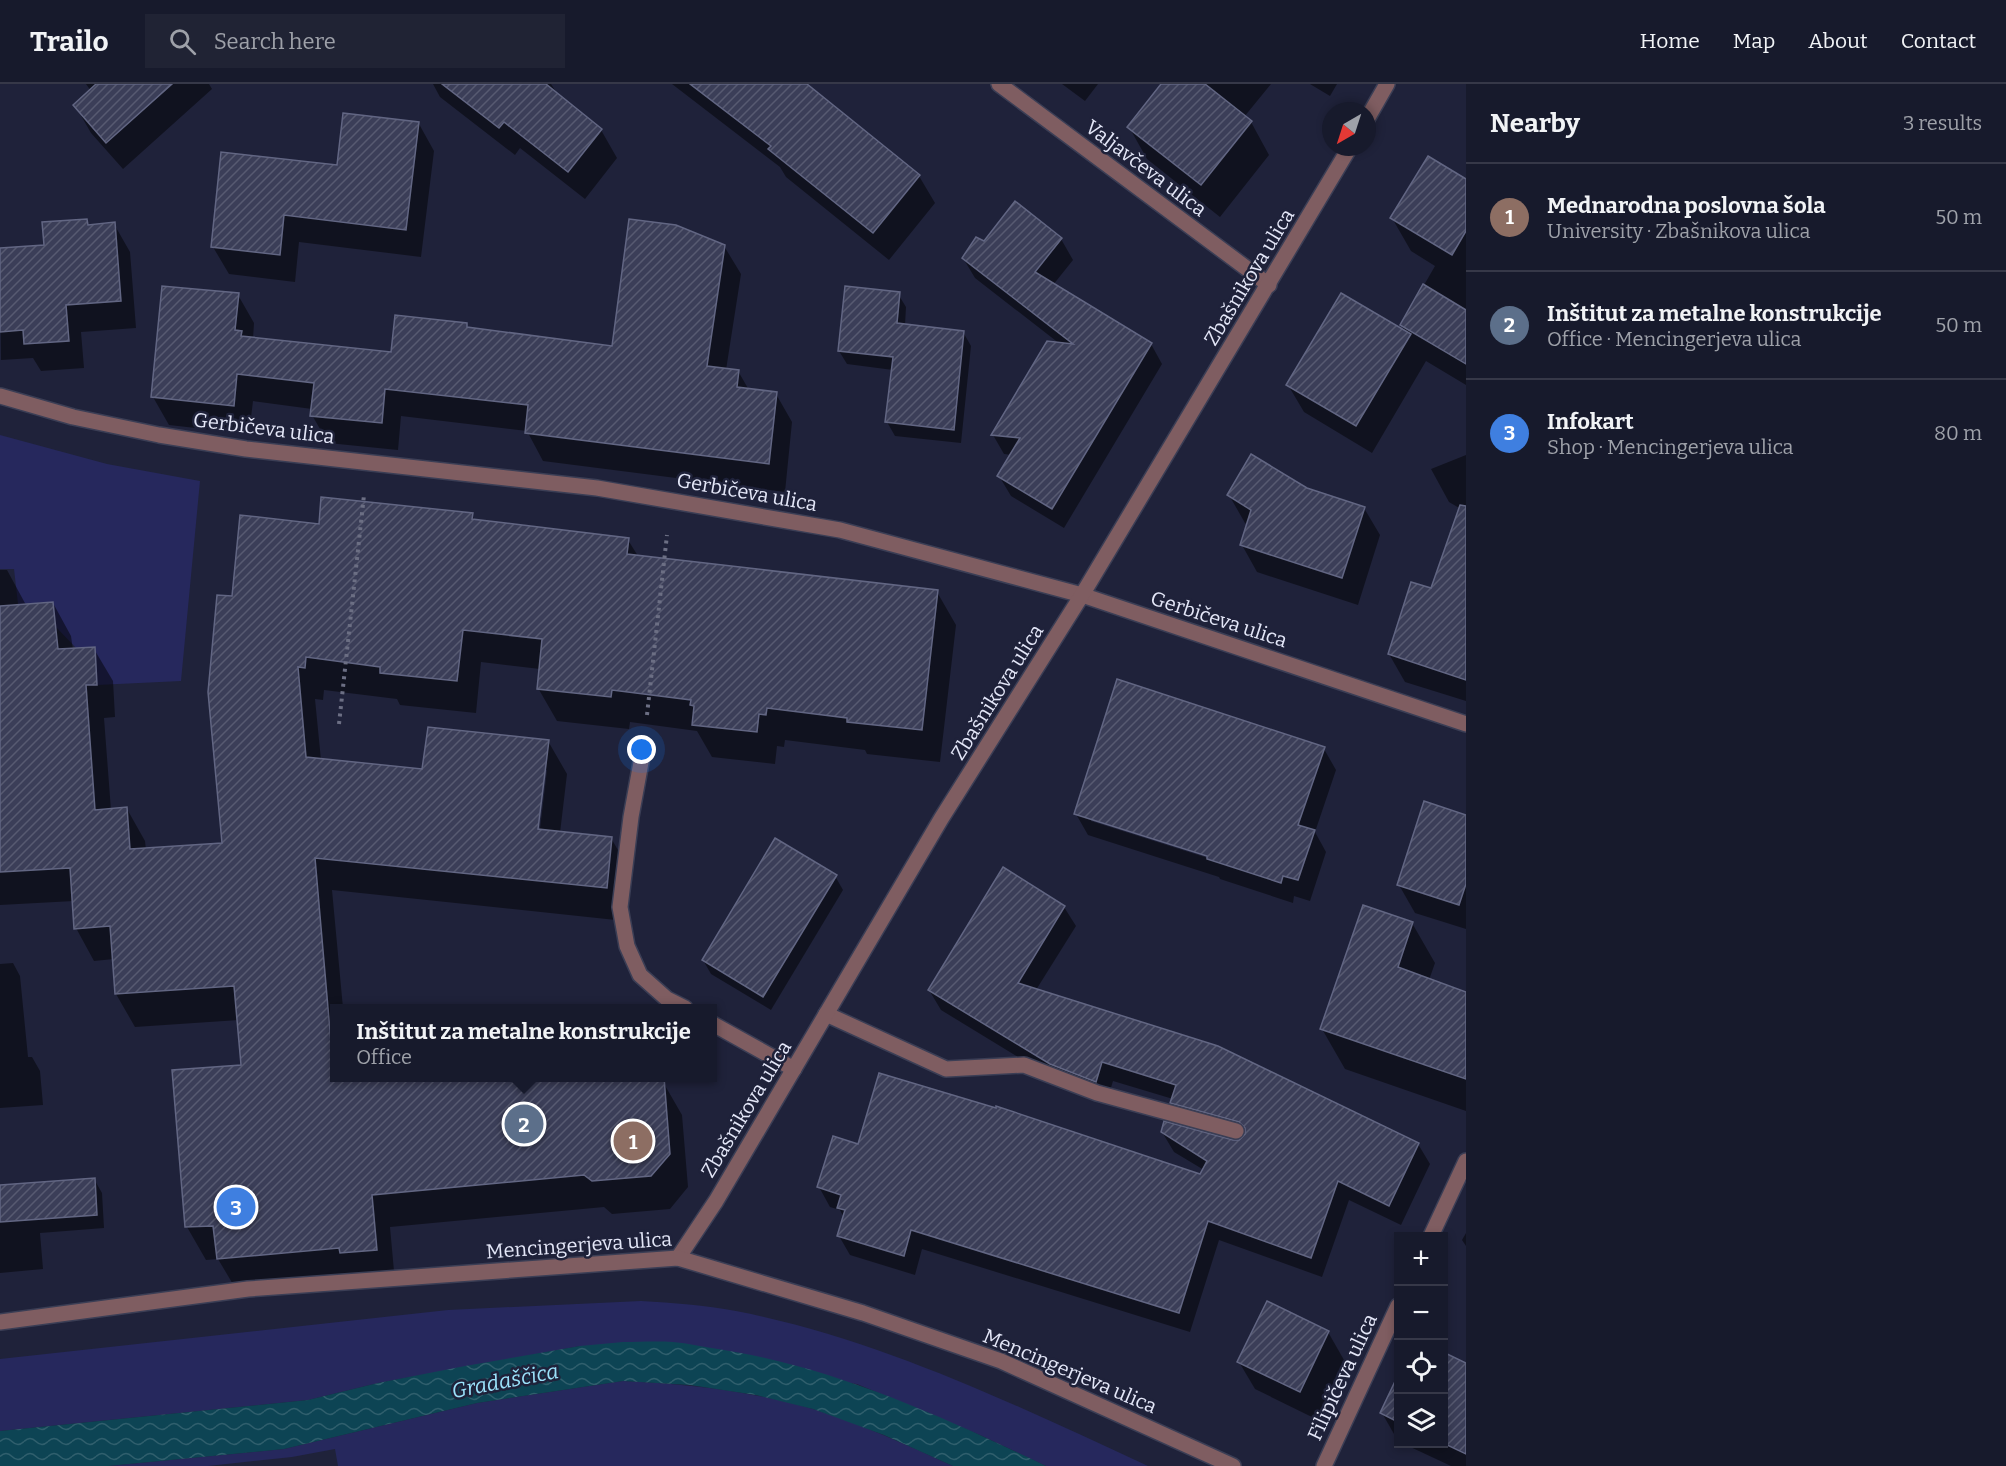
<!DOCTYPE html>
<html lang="en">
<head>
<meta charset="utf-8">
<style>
  body { margin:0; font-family:Bitter,serif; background:#202334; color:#f1f3f6 }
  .controls { position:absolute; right:18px; bottom:18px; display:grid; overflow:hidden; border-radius:0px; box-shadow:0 3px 9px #0003 }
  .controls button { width:54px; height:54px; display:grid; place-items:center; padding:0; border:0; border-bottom:2px solid #363848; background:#171a2c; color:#f1f3f6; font:30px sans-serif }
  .compass { position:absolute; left:1322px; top:18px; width:54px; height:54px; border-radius:50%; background:#171a2c; box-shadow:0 3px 9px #0003; rotate:219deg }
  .you { position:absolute; left:642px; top:666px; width:21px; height:21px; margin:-15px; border:4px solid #fff; border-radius:50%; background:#1a73e8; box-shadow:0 0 0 9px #1a73e833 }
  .badge { display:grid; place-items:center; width:39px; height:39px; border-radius:50%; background:#d93025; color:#fff; font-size:20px; font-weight:700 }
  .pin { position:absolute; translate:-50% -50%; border:3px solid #fff; box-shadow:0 2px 6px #0006 }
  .popup { position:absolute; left:330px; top:920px; width:387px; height:78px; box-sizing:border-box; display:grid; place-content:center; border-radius:0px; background:#171a2c; filter:drop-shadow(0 2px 4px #0005); font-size:20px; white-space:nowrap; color:#9ea1a9 }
  .popup b { font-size:22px; color:#f1f3f6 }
  .popup::after { content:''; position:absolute; left:50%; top:100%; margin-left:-12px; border:12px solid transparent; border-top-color:#171a2c }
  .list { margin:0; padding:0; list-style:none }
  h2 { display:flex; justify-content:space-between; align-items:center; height:78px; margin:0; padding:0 24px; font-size:26px }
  h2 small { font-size:20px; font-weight:400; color:#9ea1a9 }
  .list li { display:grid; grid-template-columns:39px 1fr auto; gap:18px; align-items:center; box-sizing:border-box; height:108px; padding:0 24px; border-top:2px solid #363848 }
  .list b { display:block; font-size:22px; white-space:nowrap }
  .list p { margin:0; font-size:20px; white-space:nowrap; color:#9ea1a9 }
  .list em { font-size:20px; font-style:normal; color:#9ea1a9 }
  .icon { flex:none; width:33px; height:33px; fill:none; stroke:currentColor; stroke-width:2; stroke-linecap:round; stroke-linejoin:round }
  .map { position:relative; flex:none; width:1466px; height:1382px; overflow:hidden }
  header { display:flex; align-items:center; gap:36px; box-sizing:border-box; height:84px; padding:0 30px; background:#171a2c; border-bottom:2px solid #363848 }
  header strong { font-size:28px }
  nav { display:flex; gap:33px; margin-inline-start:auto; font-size:21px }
  .search { width:420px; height:54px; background:#202334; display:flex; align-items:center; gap:15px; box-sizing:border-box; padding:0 21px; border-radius:0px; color:#9ea1a9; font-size:22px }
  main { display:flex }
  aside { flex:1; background:#171a2c }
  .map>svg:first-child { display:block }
  .green { fill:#26285d }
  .water { fill:url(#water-waves) }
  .shadow { fill:#0007; fill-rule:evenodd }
  .building { fill:url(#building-hatch); stroke:#626683; stroke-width:1.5 }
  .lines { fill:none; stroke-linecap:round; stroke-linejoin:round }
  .minor-casing { stroke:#3b3e55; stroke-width:18 }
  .path { stroke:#6c6f84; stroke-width:4; stroke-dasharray:3 4.5; stroke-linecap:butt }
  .minor { stroke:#7f5d61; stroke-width:15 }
  .labels { text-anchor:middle; stroke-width:5; stroke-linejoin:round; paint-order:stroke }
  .street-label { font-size:20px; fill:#e4e7f8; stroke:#1f223a }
  .water-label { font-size:21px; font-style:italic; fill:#9be2fb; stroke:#1f223a }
</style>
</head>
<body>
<header>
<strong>Trailo</strong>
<div class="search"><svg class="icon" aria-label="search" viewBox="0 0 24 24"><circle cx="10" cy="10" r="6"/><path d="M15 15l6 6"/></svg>Search here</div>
<nav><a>Home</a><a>Map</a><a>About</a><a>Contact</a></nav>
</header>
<main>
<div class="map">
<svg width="1466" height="1382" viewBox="0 0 1466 1382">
  <defs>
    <pattern id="water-waves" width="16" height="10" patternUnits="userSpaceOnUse" patternTransform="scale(1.5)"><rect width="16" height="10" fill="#0d4454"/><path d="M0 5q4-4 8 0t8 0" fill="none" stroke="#305f6d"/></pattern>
    <pattern id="building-hatch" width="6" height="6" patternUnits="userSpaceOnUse" patternTransform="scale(1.5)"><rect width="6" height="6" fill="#3b3e58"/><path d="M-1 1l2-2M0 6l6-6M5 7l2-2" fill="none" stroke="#575a71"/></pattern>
  </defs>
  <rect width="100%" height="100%" fill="#1f223a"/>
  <!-- green -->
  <g class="green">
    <path d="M0,351l107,29 93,17 -19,200 -84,4 -2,-38 -19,1 -20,-21 -3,-25 -35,2 -4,-35h-14z"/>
    <path d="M641,1217c32,2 64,4 95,10 144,28 280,94 412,155h-102l-66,-31 -123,-51 -277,-38 -202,37 -70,17 -308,31v-72l448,-49z"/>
    <path d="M623,1297c64,3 129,10 190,28 48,15 94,36 140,57h-615l-3,-17 -43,8 -84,9h-100l176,-17 193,-46z"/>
  </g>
  <!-- water -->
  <path class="water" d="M623,1258c16,0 33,-1 50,0 15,1 30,5 45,7 116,18 223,67 328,117h-93l-69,-31 -71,-26 -57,-14 -66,-10 -67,-4 -146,22 -193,46 -176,17h-108v-35l308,-31 70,-17 87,-17 115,-20z"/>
  <!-- shadow -->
  <g class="shadow">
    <path d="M86,0h123l3,5 -89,80 -32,-36 -16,-28 16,-14z"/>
    <path d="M433,0h118l7,11 43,35 16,28 -32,41 -65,-51 -5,7 -75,-58z"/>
    <path d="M672,0h132l115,92 16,27 -46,57 -103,-83 -6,-10z"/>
    <path d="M1062,0h36l-13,17z"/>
    <path d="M1163,0h108l-27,33 7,5 18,33 -49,62 -73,-58 -18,-32z"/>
    <path d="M1310,0h27l-7,12z"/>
    <path d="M419,40l15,27 -13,106 -122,-15 -4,40 -66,-8 -16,-27z"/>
    <path d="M1466,97v204l-40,-24 -54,92 -68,-41 -16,-27 118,-52 -5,-8 34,-59 -24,-15 -19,-33z"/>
    <path d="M1015,119l46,36 12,21 -20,25 98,59 11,20 -98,164 -53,-32 -12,-20 13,-21 -8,-1 -11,-19 67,-91 -85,-66 -12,-20 21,-15z"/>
    <path d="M86,136l4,6 24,-2 16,28 6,76 -55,4 3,36 -43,3 -8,-13 -32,2 -1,-110 45,-4z"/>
    <path d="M724,162l17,28 -15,96 12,1 11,19 27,4 16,28 -7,70 -242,-31 -16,-30 -126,-15 -3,34 -70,-7 -16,-28v-6l-59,-8 -4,33 -80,-9 -16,-28 85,-102 16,28 -1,16 139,15 74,-30 3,5 144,18z"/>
    <path d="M898,210l8,13 -1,18 58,7 8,14 -10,97 -66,-7 -8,-14 6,-52 -46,-6 -8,-13z"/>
    <path d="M1466,371v57l-17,-10 -18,-33z"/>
    <path d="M1307,405l57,19 16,27 -22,70 -101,-33 -15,-27 6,-20 -3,-2 -16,-28z"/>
    <path d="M472,431l3,6 153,19 10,16 299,36 19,33 -16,137 -73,-8 -2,-4 -80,-10 -1,7 -7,-1 -2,18 -63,-7 -15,-26 -67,-9 -1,7 -72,-8 -19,-33 2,-19 -59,-7 -5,51 -76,-8 -3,-6 -73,-9 -1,10 -8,-1 6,61 103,11 124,-30 19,33 -7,59 51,5 19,33 -5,50 -293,-31 11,118h-8v70l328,4 19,33 6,72 -18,22 -58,5 -8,-7 -214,20 5,55 -158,9 -19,-32 -12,1 -19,-33 -14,-155 70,-6 -4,-46 -104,7 -19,-33 -2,-35 -20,2 -18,-33 -2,-27 -74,4v-335h7l19,35 27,-2 18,33 2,14 21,-1 19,32 2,36 -11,1 7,92 16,-1 18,32 1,9 77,-5 10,-247 88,-73zM544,686h3l-8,67h-3z"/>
    <path d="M1466,497v120l-61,-19 -16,-28 43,-64z"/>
    <path d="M1324,665l12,21 -21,62 11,20 -16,49 -16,-5 -1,7 -73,-24 -1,-2 -131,-42 -12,-21zM1091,734l124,39 -1,3 -123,-39z"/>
    <path d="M1466,732v113l-51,-16 -16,-28z"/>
    <path d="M835,792l8,14 -72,120 -60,-36 -8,-14z"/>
    <path d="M1064,823l12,19 -40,64 382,154 12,20 -29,61 -52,-25 -27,77 -103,-37 -29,92 -268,-83 -7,26 -65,-20 -11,-19 5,-18 -4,-8 -10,-3 -11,-20 40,-42 342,31 3,-6 -30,-18 -12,-20 71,10 12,-3 -62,-17 -11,-19 1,-4 -60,-18 -6,20 -45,-17 -121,-74 -12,-20z"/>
    <path d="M1412,839l23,40 -6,17 37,13v118l-121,-42 -23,-40z"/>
    <path d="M13,879l7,13 8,81h4l8,14 3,34 -43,3v-144z"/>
    <path d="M94,1095l8,14 2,35 -64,5 3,36 -43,4v-86z"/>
    <path d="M1466,1149v13l-4,-6z"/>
    <path d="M1328,1248l16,28 -28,59 -61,-30 -16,-27z"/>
    <path d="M1444,1270l22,11v101h-15l-47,-22h40z"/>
    <path d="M1398,1295v62l-16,-28z"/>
  </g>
  <!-- building -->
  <g class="building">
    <path d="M96,0h76l-66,59 -33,-38z"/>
    <path d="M442,0h104l56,45 -34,43 -64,-50 -5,6z"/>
    <path d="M690,0h117l113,91 -47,58 -105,-84 3,-3z"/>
    <path d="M1161,0h44l47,37 -51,64 -74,-58z"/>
    <path d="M343,29l76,9 -13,108 -122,-15 -4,40 -69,-8 10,-95 116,13z"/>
    <path d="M1428,72l38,23v52l-14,24 -62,-37z"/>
    <path d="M1015,117l47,37 -27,34 117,71 -100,166 -55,-33 23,-38 -29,-3 56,-94 26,3 -111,-86 14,-21 8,4z"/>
    <path d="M87,135l1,6 27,-3 6,79 -55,4 3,36 -45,3 -1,-14 -23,2v-84l44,-3 -2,-23z"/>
    <path d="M629,135l47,6 49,20 -18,121 32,4 -2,17 40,5 -8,72 -244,-31 3,-28 -143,-16 -3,34 -72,-7 4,-33 -77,-9 -3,32 -83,-9 11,-111 77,7 -4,37 7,1 -1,5 150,16 4,-37 72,8v4l145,19z"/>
    <path d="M1423,200l43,26v54l-66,-39z"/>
    <path d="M845,202l55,6 -3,31 67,8 -10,99 -69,-8 8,-65 -55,-6z"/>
    <path d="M1341,209l70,41 -55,92 -70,-41z"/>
    <path d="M1251,370l56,34 58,19 -23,71 -102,-33 11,-35 -24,-15z"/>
    <path d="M321,413l152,16 -1,6 157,19 -2,16 311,36 -16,140 -75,-8v-4l-80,-10 -1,7 -7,-1 -2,18 -65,-7 2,-19 -4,-1 1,-5 -79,-10 -1,7 -74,-8 5,-50 -79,-9 -6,51 -77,-8v-6l-74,-10 -1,11 -7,-1 8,90 116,12 6,-42 121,13 -11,89 74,8 -5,51 -292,-30 19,219h330l6,77 -19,22 -59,5 -8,-6 -212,20 5,55 -37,3 -1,-5 -122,11 -4,-33 -28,1 -13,-157 69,-5 -7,-79 -119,8 -5,-68 -36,3 -4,-61 -70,4v-266l53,-4 5,47 37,-2 2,38h-11l9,125 32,-3 3,42 92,-6 -14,-151 9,-97 15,1 8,-81 79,9z"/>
    <path d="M1460,421l6,1v174l-78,-26 23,-72 20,6z"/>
    <path d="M1117,595l208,68 -27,78 17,5 -17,50 -15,-4 -2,7 -74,-24v-3l-133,-42z"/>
    <path d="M1424,717l42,14v69l-7,21 -62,-20z"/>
    <path d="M775,754l62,37 -74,122 -61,-37z"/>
    <path d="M1003,783l62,39 -47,77 200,63 201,97 -30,63 -51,-25 -27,77 -103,-37 -29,92 -268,-83 -7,26 -67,-20 8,-26 -8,-2 4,-13 -24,-8 16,-51 25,8 21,-71 117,35v-2l204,68 7,-13 -46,-29 3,-11 69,19h6l6,-6v-6l-6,-6 -69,-19 6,-18 -74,-23 -6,20 -46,-18 -122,-74z"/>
    <path d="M1363,821l50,17 -15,45 68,25v87l-146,-50z"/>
    <path d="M95,1094l2,37 -97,7v-37z"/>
    <path d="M1267,1217l62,30 -29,61 -63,-30z"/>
    <path d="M1443,1268l23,11v91l-23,-11z"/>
    <path d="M1398,1291v47l-18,-9z"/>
  </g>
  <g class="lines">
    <defs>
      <g id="minor">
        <path d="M999,0l270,201"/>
        <path d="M1367,35l20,-35"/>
        <path d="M0,312l73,21 86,18 87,14 351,39 243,42 242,65 384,129"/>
        <path d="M644,662l-13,71 -11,90 7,39 13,29 27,24 18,9"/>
        <path d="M826,930l120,55 78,-4 73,28 139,38"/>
        <path d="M713,940l81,45"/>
        <path d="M1431,1152l35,-75"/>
        <path d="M678,1174l38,-57 225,-382 141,-224 268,-448"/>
        <path d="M0,1238l248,-33 430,-31 185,55 138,48 232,105"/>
        <path d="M1324,1382l74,-160"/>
      </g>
    </defs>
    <!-- minor casing -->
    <use href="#minor" class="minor-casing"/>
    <!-- path -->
    <g class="path">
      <path d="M647,631l20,-180"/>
      <path d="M339,640l25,-229"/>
    </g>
    <!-- minor -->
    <use href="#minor" class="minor"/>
  </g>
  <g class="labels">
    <!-- street labels -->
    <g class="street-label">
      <text transform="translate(1146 84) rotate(37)" y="7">Valjavčeva ulica</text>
      <text transform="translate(1249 193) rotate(-59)" y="7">Zbašnikova ulica</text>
      <text transform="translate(264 344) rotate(7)" y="7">Gerbičeva ulica</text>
      <text transform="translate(747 408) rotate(10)" y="7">Gerbičeva ulica</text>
      <text transform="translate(1219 535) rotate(18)" y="7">Gerbičeva ulica</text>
      <text transform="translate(997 608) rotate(-58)" y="7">Zbašnikova ulica</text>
      <text transform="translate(746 1025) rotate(-59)" y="7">Zbašnikova ulica</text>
      <text transform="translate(579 1161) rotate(-4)" y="7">Mencingerjeva ulica</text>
      <text transform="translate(1070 1287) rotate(23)" y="7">Mencingerjeva ulica</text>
      <text transform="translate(1342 1293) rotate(-65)" y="7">Filipičeva ulica</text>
    </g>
    <!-- water labels -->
    <g class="water-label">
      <text transform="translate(505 1297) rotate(-11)" y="7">Gradaščica</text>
    </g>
  </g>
</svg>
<div class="controls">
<button>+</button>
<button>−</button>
<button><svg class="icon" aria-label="locate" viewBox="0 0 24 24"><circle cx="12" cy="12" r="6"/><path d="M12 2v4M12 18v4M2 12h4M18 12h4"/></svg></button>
<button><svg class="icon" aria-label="layers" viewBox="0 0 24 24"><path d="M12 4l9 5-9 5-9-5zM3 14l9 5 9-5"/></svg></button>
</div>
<svg class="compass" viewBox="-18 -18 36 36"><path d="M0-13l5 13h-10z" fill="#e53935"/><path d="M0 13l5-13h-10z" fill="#9ea1a9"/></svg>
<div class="you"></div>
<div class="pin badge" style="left:633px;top:1057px;background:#8d6e63">1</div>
<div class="pin badge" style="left:524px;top:1040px;background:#5c6f8a">2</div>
<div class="popup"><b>Inštitut za metalne konstrukcije</b>Office</div>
<div class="pin badge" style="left:236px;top:1123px;background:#3f7fe0">3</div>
</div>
<aside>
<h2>Nearby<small>3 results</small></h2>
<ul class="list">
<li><span class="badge" style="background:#8d6e63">1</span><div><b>Mednarodna poslovna šola</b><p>University · Zbašnikova ulica</p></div><em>50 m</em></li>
<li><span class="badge" style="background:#5c6f8a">2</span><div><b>Inštitut za metalne konstrukcije</b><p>Office · Mencingerjeva ulica</p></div><em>50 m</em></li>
<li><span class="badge" style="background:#3f7fe0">3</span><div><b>Infokart</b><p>Shop · Mencingerjeva ulica</p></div><em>80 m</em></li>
</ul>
</aside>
</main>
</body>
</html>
